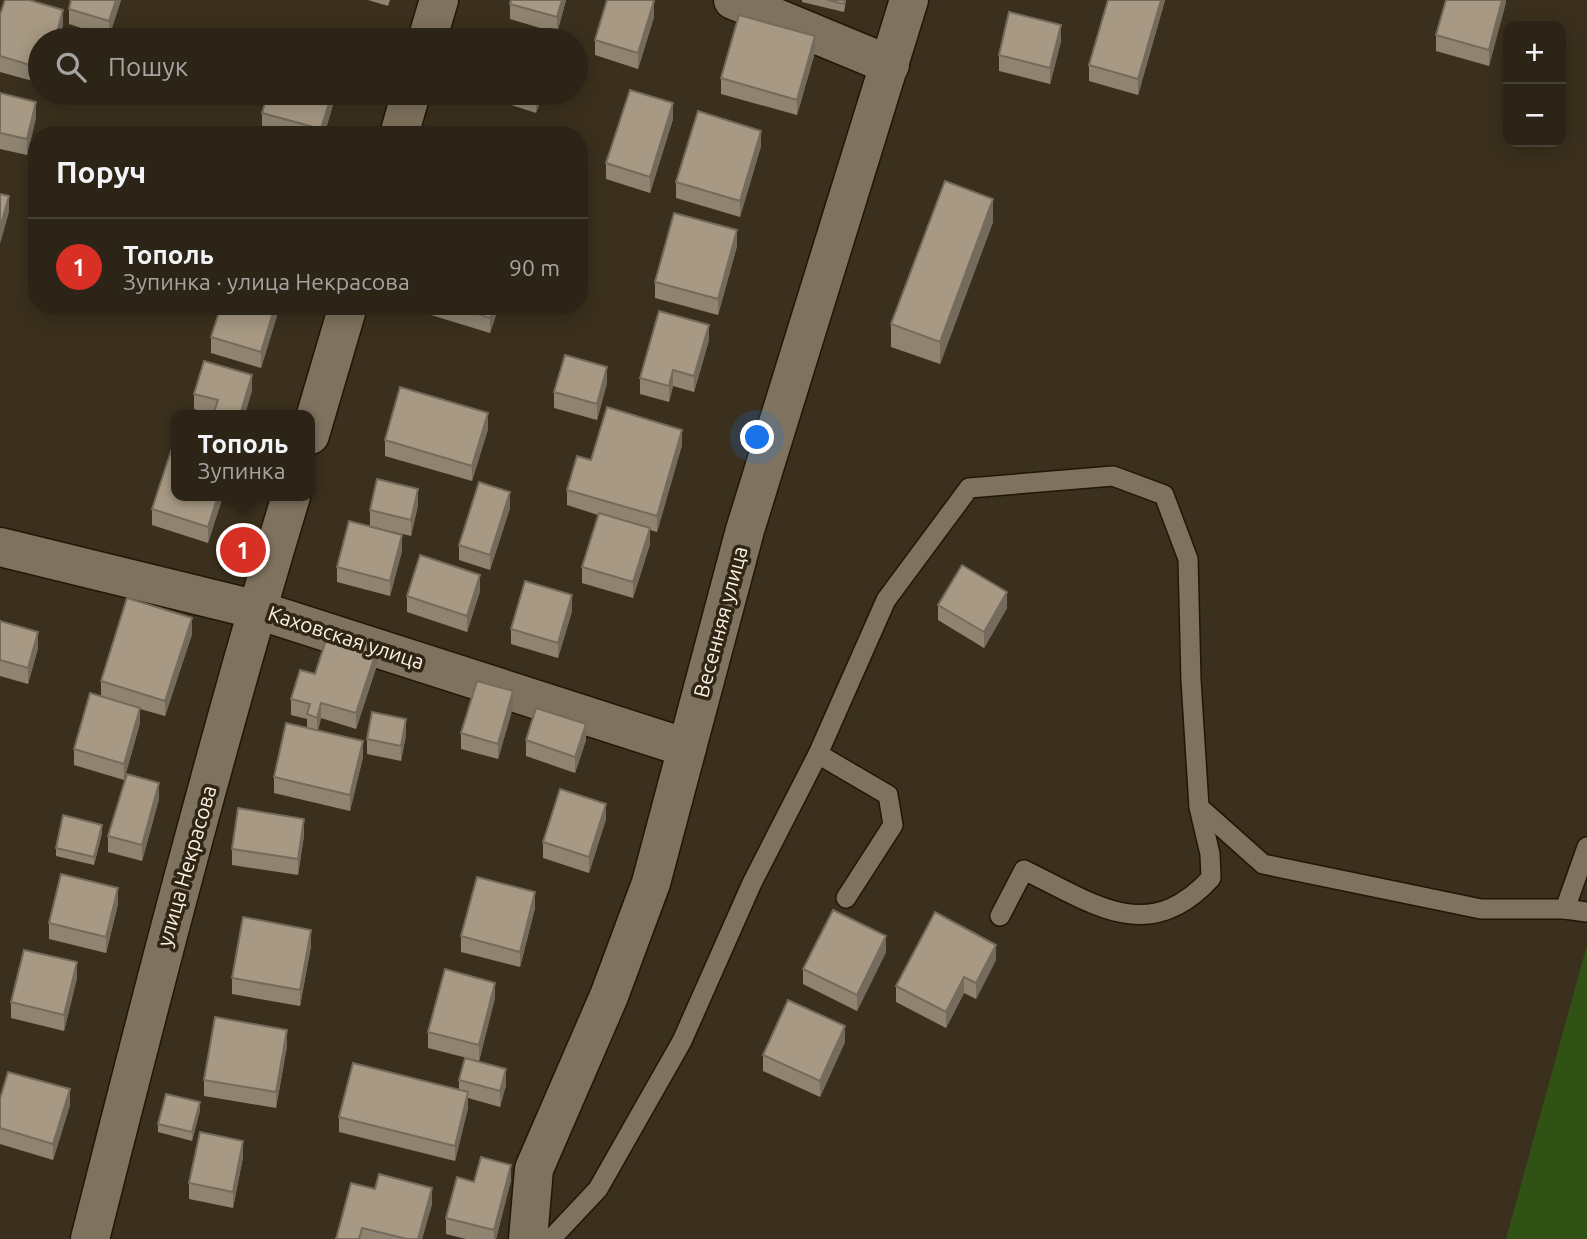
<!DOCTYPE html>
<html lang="uk">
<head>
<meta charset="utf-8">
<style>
  body { margin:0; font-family:Ubuntu,sans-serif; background:#342c1f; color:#f1f3f6 }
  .controls { position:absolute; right:21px; top:21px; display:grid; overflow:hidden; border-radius:14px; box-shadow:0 4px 18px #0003 }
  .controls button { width:63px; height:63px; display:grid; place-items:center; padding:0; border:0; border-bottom:2px solid #484135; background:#2c2416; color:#f1f3f6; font:35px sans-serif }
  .you { position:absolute; left:758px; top:438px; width:24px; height:24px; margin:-18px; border:5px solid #fff; border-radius:50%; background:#1a73e8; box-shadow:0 0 0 10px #1a73e833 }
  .badge { display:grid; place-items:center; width:46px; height:46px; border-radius:50%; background:#d93025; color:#fff; font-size:23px; font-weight:700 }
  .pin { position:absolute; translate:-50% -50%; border:4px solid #fff; box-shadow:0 2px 7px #0006 }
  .popup { position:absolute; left:171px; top:410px; width:144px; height:91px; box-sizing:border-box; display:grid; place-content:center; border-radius:14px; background:#2c2416; filter:drop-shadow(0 2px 5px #0005); font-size:23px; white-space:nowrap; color:#a6a4a1 }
  .popup b { font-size:26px; color:#f1f3f6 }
  .popup::after { content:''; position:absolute; left:50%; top:100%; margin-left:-14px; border:14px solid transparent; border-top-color:#2c2416 }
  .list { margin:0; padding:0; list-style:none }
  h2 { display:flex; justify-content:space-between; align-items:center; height:91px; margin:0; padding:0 28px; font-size:30px }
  h2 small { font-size:23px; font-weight:400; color:#a6a4a1 }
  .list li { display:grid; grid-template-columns:46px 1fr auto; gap:21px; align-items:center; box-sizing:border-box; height:98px; padding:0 28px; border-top:2px solid #484135 }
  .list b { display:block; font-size:26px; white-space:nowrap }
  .list p { margin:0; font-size:23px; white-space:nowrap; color:#a6a4a1 }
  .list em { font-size:23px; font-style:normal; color:#a6a4a1 }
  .icon { flex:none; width:38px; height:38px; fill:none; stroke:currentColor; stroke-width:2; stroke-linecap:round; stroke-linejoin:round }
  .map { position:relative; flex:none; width:1587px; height:1239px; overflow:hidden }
  .search { position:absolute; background:#2c2416; box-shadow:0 4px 18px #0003; left:28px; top:28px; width:560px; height:77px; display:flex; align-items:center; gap:18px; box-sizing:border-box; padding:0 24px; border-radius:38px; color:#a6a4a1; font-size:26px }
  .panel { position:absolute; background:#2c2416; box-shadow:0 4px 18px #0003; left:28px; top:126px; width:560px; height:189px; border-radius:28px }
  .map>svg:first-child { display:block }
  .green { fill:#305214 }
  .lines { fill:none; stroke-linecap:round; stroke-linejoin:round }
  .lane-casing { stroke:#221706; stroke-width:22 }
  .street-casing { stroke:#221706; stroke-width:41 }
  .lane { stroke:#7f725e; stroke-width:19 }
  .street { stroke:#7f725e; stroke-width:38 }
  .wall { fill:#908471 }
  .shaded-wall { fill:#756b5c }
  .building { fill:#a79983; stroke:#756b5c; stroke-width:2 }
  .labels { text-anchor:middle; stroke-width:7; stroke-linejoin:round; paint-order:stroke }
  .street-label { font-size:21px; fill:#f9f1e6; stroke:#312614 }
</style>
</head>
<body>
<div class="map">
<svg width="1587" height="1239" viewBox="0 0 1587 1239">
  <rect width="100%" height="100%" fill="#3b301d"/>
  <!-- green -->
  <path class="green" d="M1587,945v294h-81z"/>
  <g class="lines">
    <defs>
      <g id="lane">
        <path d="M818,754l70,41 5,30 -47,73"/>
        <path d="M1565,909l22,3"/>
        <path d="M1000,916l24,-46c69,33 124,77 187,8l-1,-24 -11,-47"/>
        <path d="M551,1239l47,-50 84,-148 70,-158 66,-129 68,-154 83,-112 144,-12 51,19 24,64 3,121 8,127 64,57 218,45h84l22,-62"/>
      </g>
      <g id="street">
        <path d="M733,0l157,65"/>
        <path d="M427,40l12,-40"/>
        <path d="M399,135l12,-42"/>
        <path d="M310,435l38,-129"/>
        <path d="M0,547l258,63 429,138"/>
        <path d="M90,1239c63,-249 127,-498 201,-743"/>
        <path d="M528,1239l6,-70 75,-173 42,-113 94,-353 164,-530"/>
      </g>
    </defs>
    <!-- lane casing -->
    <use href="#lane" class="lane-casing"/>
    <!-- street casing -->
    <use href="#street" class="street-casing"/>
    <!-- lane -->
    <use href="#lane" class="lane"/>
    <!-- street -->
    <use href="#street" class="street"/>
  </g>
  <!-- wall -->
  <g class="wall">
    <path d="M121,0l-12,37 -40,-13v-15z"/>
    <path d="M368,0h22l-2,6z"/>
    <path d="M566,0l-9,33 -47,-14v-15z"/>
    <path d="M802,0h44l-2,12 -42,-10z"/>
    <path d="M1108,0h57l-27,95 -49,-14v-16z"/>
    <path d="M1506,0l-17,66 -53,-15v-16z"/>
    <path d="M0,15l63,11 -23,14v43l-40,-11z"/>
    <path d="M654,17l-16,52 -43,-14v-15z"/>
    <path d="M1061,41l-11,43 -51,-13v-16z"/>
    <path d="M815,52l-18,63 -76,-21v-16z"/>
    <path d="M0,93l36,25 -9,37 -27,-6z"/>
    <path d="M335,93v5l-11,37h-40l-22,-6v-16z"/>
    <path d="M486,93h57l-7,20 -50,-16z"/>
    <path d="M673,119l-23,74 -44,-14v-16z"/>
    <path d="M761,146l-21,71 -64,-19v-16z"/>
    <path d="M993,222l-53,142 -49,-17v-23z"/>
    <path d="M737,246l-19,69 -63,-17v-16z"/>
    <path d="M280,306l-19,62 -50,-15v-16z"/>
    <path d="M421,306h78l-9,27 -69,-21z"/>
    <path d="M709,340l-15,52 -21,-6 -4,16 -29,-8v-16z"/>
    <path d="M607,383l-10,37 -43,-12v-16z"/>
    <path d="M252,391l-39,24 -19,-6v-15z"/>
    <path d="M488,429l-16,52 -87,-25v-16z"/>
    <path d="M682,445l-25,87 -7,-2v14l-17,54 -51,-15v-16l16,-52 -31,-10v-15l24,-30z"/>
    <path d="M177,496h46l-15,47 -56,-18v-16z"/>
    <path d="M418,505l-7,31 -41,-10v-16z"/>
    <path d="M510,508l-20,62 -31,-10v-15z"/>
    <path d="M402,551l-12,45 -53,-14v-15z"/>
    <path d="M480,591l-13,41 -60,-20v-16z"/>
    <path d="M938,605l69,3 -23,40 -46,-28z"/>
    <path d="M572,611l-14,47 -47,-14v-15z"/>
    <path d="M0,621l38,27 -10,36 -28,-8z"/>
    <path d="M192,634l-27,82 -25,-7v14l-16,57 -50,-15v-16l27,-53v-15z"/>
    <path d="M379,659l-23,70 -35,-11 -3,12 45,27 -13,54 -76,-18v-16l33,-49v-9l-16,-4v-16l24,-25z"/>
    <path d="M513,707l-15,52 -37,-10v-16z"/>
    <path d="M406,735l-5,26 -34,-7v-15z"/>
    <path d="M526,740h60l-11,33 -49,-17z"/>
    <path d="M159,799l-17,62 -34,-9v-16z"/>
    <path d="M606,819l-17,54 -46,-15v-16z"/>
    <path d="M102,833l-8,32 -38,-9v-8z"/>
    <path d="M304,835l-6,40 -66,-10v-16z"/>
    <path d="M118,904l-12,49 -57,-14v-16z"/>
    <path d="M535,908l-15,59 -59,-15v-16z"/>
    <path d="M311,946l-11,60 -68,-12v-16z"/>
    <path d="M886,952l-29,59 -54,-27v-15z"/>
    <path d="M996,960l-20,39 -12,-6 -18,35 -50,-26v-16z"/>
    <path d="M77,978l-13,53 -53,-13v-16z"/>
    <path d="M495,998l-16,63 -51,-13v-16z"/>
    <path d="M845,1042l-25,55 -57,-26v-16z"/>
    <path d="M287,1046l-11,62 -72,-12v-16z"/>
    <path d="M459,1080l47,5 -6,22 -32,-9v10l-13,53 -116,-29v-15l120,-27z"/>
    <path d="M0,1099l70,6 -17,55 -53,-16z"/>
    <path d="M200,1110l-8,31 -34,-9v-8z"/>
    <path d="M243,1157l-10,51 -44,-9v-16z"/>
    <path d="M511,1180l-15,59h-30l-20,-5v-16l28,-36z"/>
    <path d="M351,1183l81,21 -10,35h-86z"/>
  </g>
  <!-- shaded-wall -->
  <g class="shaded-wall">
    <path d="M116,0h5l-12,37v-16z"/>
    <path d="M562,0h4l-9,33v-16z"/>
    <path d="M1161,0h4l-27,95v-16z"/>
    <path d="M1502,0h4v3l-17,63v-16z"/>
    <path d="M654,1v16l-16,52v-16z"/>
    <path d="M63,10v16l-4,14h-4z"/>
    <path d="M1061,25v16l-11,43v-16z"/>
    <path d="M815,36v16l-18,63v-15z"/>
    <path d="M332,93h3v5l-11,37h-3v-6z"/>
    <path d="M538,93h5l-7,20v-16z"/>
    <path d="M36,102v16l-9,37v-16z"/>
    <path d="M673,103v16l-23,74v-16z"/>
    <path d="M761,131v15l-21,71v-16z"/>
    <path d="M9,196v16l-9,32v-16z"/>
    <path d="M993,199v23l-53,142v-22z"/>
    <path d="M737,230v16l-19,69v-16z"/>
    <path d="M275,306h5l-19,62v-16z"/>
    <path d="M494,306h5l-9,27v-15z"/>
    <path d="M709,325v15l-15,52v-16z"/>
    <path d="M607,367v16l-10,37v-16z"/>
    <path d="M673,370v16l-4,16v-16z"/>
    <path d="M252,375v16l-7,24h-5z"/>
    <path d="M488,413v16l-16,52v-15z"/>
    <path d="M682,430v15l-25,87v-16z"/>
    <path d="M418,489v16l-7,31v-16z"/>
    <path d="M510,492v16l-20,62v-15z"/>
    <path d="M218,496h5l-15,47v-16z"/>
    <path d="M650,528v16l-17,54v-16z"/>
    <path d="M402,535v16l-12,45v-15z"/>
    <path d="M480,575v16l-13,41v-16z"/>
    <path d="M1007,592v16l-23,40v-16z"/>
    <path d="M572,595v16l-14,47v-15z"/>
    <path d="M192,618v16l-27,82v-15z"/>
    <path d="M38,632v16l-10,36v-16z"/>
    <path d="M379,643v16l-23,70v-16z"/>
    <path d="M513,691v16l-15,52v-15z"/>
    <path d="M321,703v15l-4,16v-16z"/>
    <path d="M140,708v15l-16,57v-16z"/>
    <path d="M406,719v16l-5,26v-15z"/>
    <path d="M586,724v16l-11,33v-16z"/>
    <path d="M363,741v16l-13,54v-16z"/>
    <path d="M159,783v16l-17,62v-16z"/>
    <path d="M606,804v15l-17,54v-16z"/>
    <path d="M304,819v16l-6,40v-16z"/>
    <path d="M102,825v8l-8,32v-8z"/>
    <path d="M118,888v16l-12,49v-16z"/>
    <path d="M535,892v16l-15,59v-15z"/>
    <path d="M311,930v16l-11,60v-16z"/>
    <path d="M886,936v16l-29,59v-16z"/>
    <path d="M996,945v15l-20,39v-16z"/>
    <path d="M77,962v16l-13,53v-16z"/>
    <path d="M964,977v16l-18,35v-16z"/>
    <path d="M495,983v15l-16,63v-16z"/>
    <path d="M845,1026v16l-25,55v-16z"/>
    <path d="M287,1030v16l-11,62v-16z"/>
    <path d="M506,1069v16l-6,22v-16z"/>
    <path d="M70,1089v16l-17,55v-16z"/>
    <path d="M468,1092v16l-13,53v-15z"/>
    <path d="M200,1102v8l-8,31v-9z"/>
    <path d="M243,1141v16l-10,51v-16z"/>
    <path d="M511,1165v15l-15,59h-2v-9z"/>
    <path d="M432,1188v16l-10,35h-4z"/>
  </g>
  <!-- building -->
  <g class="building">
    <path d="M5,0h24l34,10 -8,30h-15v28l-40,-12v-41z"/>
    <path d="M71,0h45l-7,21 -40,-12z"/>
    <path d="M511,0h51l-5,17 -47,-13z"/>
    <path d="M607,0h44l3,1 -16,52 -43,-13z"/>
    <path d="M828,0h17l-1,4z"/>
    <path d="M1108,0h53l-23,79 -49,-14z"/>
    <path d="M1446,0h56l-13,50 -53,-15z"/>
    <path d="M1009,12l52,13 -11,43 -51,-13z"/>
    <path d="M739,15l76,21 -18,64 -76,-22z"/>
    <path d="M630,90l43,13 -23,74 -44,-14z"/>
    <path d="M0,93l36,9 -9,37 -27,-6z"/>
    <path d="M268,93h64l-11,36 -59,-16z"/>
    <path d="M522,93h16l-2,4z"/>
    <path d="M698,111l63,20 -21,70 -64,-19z"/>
    <path d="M945,181l48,18 -53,143 -49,-18z"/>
    <path d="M0,194l9,2 -9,32z"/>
    <path d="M674,213l63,17 -19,69 -63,-17z"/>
    <path d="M221,306h54l-14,46 -50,-15z"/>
    <path d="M453,306h41l-4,12z"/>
    <path d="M659,311l50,14 -15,51 -21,-6 -4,16 -29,-8z"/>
    <path d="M565,355l42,12 -10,37 -43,-12z"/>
    <path d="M204,361l48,14 -12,40h-27l5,-15 -24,-6z"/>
    <path d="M400,387l88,26 -16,53 -87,-26z"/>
    <path d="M607,407l75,23 -25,86 -90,-26 10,-34 14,4z"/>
    <path d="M171,451l6,2v43h41l-10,31 -56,-18z"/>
    <path d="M377,479l41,10 -7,31 -41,-10z"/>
    <path d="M479,482l31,10 -20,63 -31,-10z"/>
    <path d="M599,513l51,15 -17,54 -51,-15z"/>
    <path d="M349,521l53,14 -12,46 -53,-14z"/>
    <path d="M420,555l60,20 -13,41 -60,-20z"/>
    <path d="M962,565l45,27 -23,40 -46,-27z"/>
    <path d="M525,581l47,14 -14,48 -47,-14z"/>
    <path d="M127,598l65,20 -27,83 -64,-20z"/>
    <path d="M0,621l38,11 -10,36 -28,-8z"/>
    <path d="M354,636l25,7 -23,70 -35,-10 -4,15 -10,-4 3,-10 -19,-5 9,-29 15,4 12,-37 23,8z"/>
    <path d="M477,681l36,10 -15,53 -37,-11z"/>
    <path d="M90,693l50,15 -16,56 -50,-15z"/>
    <path d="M536,708l50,16 -11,33 -49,-17z"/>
    <path d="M372,712l34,7 -5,27 -34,-7z"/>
    <path d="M286,723l77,18 -13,54 -76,-18z"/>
    <path d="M127,774l32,9 -17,62 -34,-9z"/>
    <path d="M560,789l46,15 -17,53 -46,-15z"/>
    <path d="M238,808l66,11 -6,40 -66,-10z"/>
    <path d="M63,815l39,10 -8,32 -38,-9z"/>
    <path d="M61,874l57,14 -12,49 -57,-14z"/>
    <path d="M477,877l58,15 -15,60 -59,-16z"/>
    <path d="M833,910l53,26 -29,59 -54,-26z"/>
    <path d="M935,912l61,33 -20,38 -12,-6 -18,35 -50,-26z"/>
    <path d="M243,917l68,13 -11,60 -68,-12z"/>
    <path d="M24,950l53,12 -13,53 -53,-13z"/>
    <path d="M445,969l50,14 -16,62 -51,-13z"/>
    <path d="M788,1000l57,26 -25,55 -57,-26z"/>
    <path d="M215,1017l72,13 -11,62 -72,-12z"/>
    <path d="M465,1058l41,11 -6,22 -41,-11z"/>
    <path d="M353,1063l115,29 -13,54 -116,-29z"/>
    <path d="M8,1072l62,17 -17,55 -53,-16v-29z"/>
    <path d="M166,1094l34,8 -8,30 -34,-8z"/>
    <path d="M200,1132l43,9 -10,51 -44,-9z"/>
    <path d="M481,1157l30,8 -17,65 -48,-12 11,-41 17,5z"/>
    <path d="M379,1174l53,14 -14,51h-11l-45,-11 -3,11h-23l15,-56 24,6z"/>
  </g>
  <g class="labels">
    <!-- street labels -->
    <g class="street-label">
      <text transform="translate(721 622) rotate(-75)" y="7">Весенняя улица</text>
      <text transform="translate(346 638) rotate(18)" y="7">Каховская улица</text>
      <text transform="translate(187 866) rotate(-74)" y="7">улица Некрасова</text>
    </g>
  </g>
</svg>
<div class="controls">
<button>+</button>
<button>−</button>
</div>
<div class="you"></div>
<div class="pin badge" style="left:243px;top:550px">1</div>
<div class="popup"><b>Тополь</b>Зупинка</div>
<div class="search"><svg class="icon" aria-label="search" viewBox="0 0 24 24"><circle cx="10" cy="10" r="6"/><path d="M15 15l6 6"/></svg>Пошук</div>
<section class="panel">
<h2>Поруч<small></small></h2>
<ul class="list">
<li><span class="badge">1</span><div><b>Тополь</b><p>Зупинка · улица Некрасова</p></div><em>90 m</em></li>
</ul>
</section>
</div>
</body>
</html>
